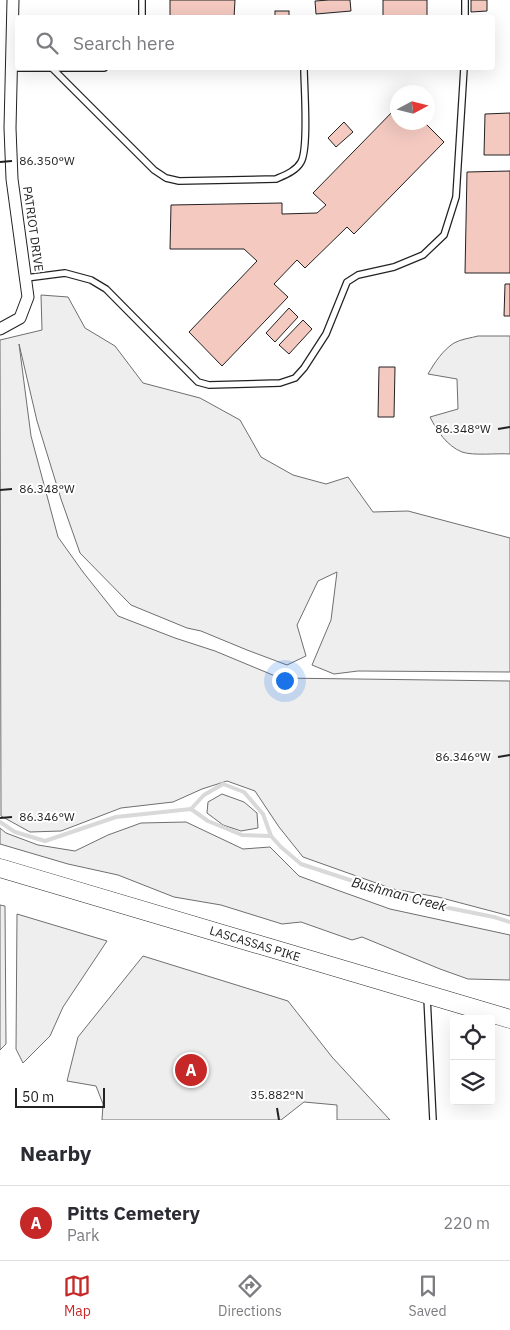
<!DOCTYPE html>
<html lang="en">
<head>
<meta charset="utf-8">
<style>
  body { margin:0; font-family:"IBM Plex Sans",sans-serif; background:#f7f7f7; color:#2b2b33 }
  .controls { position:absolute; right:15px; bottom:15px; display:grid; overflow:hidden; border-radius:5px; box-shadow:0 5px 20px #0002 }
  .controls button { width:45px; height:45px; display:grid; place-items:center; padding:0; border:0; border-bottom:1px solid #e1e1e2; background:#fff; color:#2b2b33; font:25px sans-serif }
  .compass { position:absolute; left:390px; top:85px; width:45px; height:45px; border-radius:50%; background:#fff; box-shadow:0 5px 20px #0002; rotate:83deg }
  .scale { position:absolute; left:15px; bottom:12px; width:90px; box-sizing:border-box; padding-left:5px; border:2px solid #222; border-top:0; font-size:14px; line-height:18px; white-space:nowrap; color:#222; -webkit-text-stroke:4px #fff; paint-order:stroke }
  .you { position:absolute; left:284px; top:680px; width:18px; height:18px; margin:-12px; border:4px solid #fff; border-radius:50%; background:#1a73e8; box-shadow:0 0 0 8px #1a73e833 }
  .badge { display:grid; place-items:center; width:32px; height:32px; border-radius:50%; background:#c62828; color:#fff; font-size:16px; font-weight:700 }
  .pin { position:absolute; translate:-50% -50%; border:2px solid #fff; box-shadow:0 1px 5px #0006 }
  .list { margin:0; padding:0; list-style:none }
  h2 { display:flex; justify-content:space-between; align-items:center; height:65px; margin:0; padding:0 20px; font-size:21px }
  h2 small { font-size:16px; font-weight:400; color:#7c7c81 }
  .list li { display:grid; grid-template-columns:32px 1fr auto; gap:15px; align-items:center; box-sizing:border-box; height:75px; padding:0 20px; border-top:1px solid #e1e1e2 }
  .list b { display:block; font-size:19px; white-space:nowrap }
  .list p { margin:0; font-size:16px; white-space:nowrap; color:#7c7c81 }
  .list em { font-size:16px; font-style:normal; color:#7c7c81 }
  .icon { flex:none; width:28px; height:28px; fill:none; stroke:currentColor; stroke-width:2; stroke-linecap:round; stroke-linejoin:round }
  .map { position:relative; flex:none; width:510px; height:1120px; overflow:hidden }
  .search { position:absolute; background:#fff; box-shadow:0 5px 20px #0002; left:15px; right:15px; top:15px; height:55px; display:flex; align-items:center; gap:12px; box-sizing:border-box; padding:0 18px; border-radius:5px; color:#7c7c81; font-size:19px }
  .sheet { height:140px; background:#fff }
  nav { display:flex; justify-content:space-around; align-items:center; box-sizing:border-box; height:70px; border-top:1px solid #e1e1e2; background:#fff; font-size:14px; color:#7c7c81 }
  nav a { display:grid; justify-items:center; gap:2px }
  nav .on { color:#c62828 }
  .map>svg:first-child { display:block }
  .green { fill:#eee; stroke:#6f6f6f }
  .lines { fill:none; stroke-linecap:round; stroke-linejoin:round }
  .stream { stroke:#d9d9d9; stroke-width:4 }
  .building { fill:#f3c9c0; stroke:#222 }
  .service-casing { stroke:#222; stroke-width:8 }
  .minor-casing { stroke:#222; stroke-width:13 }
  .primary-casing { stroke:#222; stroke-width:19 }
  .service { stroke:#fff; stroke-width:5.5 }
  .minor { stroke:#fff; stroke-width:11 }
  .primary { stroke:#fff; stroke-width:18 }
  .ticks { fill:none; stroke:#222; stroke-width:2 }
  .labels { text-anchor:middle; stroke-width:4; stroke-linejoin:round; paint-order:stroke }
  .street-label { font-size:12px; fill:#222; stroke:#fff }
  .water-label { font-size:14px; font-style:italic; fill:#222; stroke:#fff }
  .ticks-label { font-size:12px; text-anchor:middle; fill:#222; stroke:#fff; stroke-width:4; stroke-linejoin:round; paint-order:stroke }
</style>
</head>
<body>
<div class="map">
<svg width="510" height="1120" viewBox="0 0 510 1120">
  <rect width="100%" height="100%" fill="#fff"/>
  <!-- green -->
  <g class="green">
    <path d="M41,295l27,2 17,31 30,18 28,37 57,15 40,22 21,37 32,18 33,9 22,-7 25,35 35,-1 102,27v134l-152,-1 -24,3 -22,-9 19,-45 6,-48 -19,9 -21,44 9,31 -19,9 -40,-15 -46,-19 -14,-3 -56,-23 -51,-52 -19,-54 -24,-78 -18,-77 12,92 27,101 25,35 35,44 57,22 40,13 65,27 230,3v235l-72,-19 -45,-8 -90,-32 -24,-30 -24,-36 -28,-10 -25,8 -29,13 -52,6 -60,23 -31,1 -29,-16 -1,-476 42,-10z"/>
    <path d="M478,336h32v118c-12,-1 -37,2 -48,-2 -15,-6 -25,-21 -32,-35l28,-8 -1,-30 -29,-5c7,-12 15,-24 26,-31 7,-4 17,-5 24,-7z"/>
    <path d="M222,794l22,8 13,11 1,15 -17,3 -18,-6 -16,-12 1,-11z"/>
    <path d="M186,822l57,27 27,-2 29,29 38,14 53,19 120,26v45l-42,-1 -28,-10 -78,-32 -10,3 -51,-18 -19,2 -61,-19 -47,-8 -56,-22 -50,-11 -68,-20v-16l6,5 32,12 37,6 33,-16 33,-12z"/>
    <path d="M0,905l5,1 1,138 -6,6z"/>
    <path d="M17,914l90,27 -44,66 -13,29 -27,27 -7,-14z"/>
    <path d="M143,956l145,45 44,56 58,63h-53v-15l-33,-3 -23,18h-179l1,-16 -7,-18 -29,-5 11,-44z"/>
  </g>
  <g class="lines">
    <!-- stream -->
    <g class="stream">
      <path d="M191,809l13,-14 19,-11 21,8 19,22 8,22"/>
      <path d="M0,822l15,10 30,9 71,-24 75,-8 17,12 34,14 29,1 10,11 20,17 55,18 26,11 28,5 39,10 45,9 16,5"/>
    </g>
  </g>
  <!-- building -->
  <g class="building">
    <path d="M170,0h65l-1,18h-64z"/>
    <path d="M329,0h21l1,11 -35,3 -1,-13z"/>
    <rect x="383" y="0" width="44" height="18"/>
    <path d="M471,0h16v11l-16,1z"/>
    <rect x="275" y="11" width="14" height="7"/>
    <path d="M398,106v16h26l20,20 -90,92 -7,-7 -42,41 -8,-8 -23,24 14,13 -66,69 -33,-34 68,-71 -13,-12h-74l1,-44 111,-2v11l35,-1 9,-8 -13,-12z"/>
    <path d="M510,113v42h-26l1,-41z"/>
    <path d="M344,122l9,10 -17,15 -8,-9z"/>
    <path d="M510,171v102h-45l2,-101z"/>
    <path d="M505,284h5v32h-6z"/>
    <path d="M289,308l9,9 -23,25 -9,-9z"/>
    <path d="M303,320l9,9 -23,25 -10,-9z"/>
    <path d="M379,367h16l-1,50h-16z"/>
  </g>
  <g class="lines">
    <defs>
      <g id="service">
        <path d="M142,0v18"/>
        <path d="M465,0v18"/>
        <path d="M11,68h93"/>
        <path d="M52,68l102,102 12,8 13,3 97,-2c9,-4 20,-8 25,-17 8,-14 3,-76 3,-94"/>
        <path d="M26,278l39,-5 26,7 15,9 92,93 11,3 71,-2 15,-5 9,-10 22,-34 21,-52 11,-7 36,-8 29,-12 21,-20 12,-38 8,-129"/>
        <path d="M427,997l6,123"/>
      </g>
      <path id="minor" d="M0,329l20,-11 8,-21 -16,-118 -2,-51 3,-128"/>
      <path id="primary" d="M0,868l510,151"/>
    </defs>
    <!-- service casing -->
    <use href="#service" class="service-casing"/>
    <!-- minor casing -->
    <use href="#minor" class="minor-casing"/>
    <!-- primary casing -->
    <use href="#primary" class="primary-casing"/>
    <!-- service -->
    <use href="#service" class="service"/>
    <!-- minor -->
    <use href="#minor" class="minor"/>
    <!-- primary -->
    <use href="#primary" class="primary"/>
  </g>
  <!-- ticks -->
  <path class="ticks" d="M0,162l12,-1M498,429l12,-2M0,490l12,-1M498,757l12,-2M0,818l12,-1M277,1108l2,12"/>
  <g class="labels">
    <!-- street labels -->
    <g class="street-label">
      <text transform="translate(33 229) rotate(82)" y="4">PATRIOT DRIVE</text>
      <text transform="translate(255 944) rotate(17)" y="4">LASCASSAS PIKE</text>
    </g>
    <!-- water labels -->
    <g class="water-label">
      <text transform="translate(399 894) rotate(15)" y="5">Bushman Creek</text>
    </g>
  </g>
  <g class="ticks-label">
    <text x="47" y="165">86.350°W</text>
    <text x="463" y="433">86.348°W</text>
    <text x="47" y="493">86.348°W</text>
    <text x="463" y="761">86.346°W</text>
    <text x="47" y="821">86.346°W</text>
    <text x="277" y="1099">35.882°N</text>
  </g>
</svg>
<div class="controls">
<button><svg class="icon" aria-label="locate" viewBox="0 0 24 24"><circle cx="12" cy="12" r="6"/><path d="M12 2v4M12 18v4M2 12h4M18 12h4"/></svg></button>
<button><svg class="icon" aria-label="layers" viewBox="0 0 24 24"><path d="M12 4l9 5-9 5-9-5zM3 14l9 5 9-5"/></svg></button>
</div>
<svg class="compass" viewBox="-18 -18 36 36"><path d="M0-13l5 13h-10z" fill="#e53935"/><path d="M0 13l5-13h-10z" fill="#7c7c81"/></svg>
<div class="scale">50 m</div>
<div class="you"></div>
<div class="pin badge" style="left:191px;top:1070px">A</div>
<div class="search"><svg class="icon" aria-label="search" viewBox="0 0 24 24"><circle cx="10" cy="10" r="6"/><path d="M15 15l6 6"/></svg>Search here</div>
</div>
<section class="sheet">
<h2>Nearby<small></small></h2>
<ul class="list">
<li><span class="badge">A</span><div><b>Pitts Cemetery</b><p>Park</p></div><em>220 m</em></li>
</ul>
</section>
<nav>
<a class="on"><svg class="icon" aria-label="map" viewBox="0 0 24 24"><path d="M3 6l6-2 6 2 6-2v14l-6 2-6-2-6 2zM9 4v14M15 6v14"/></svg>Map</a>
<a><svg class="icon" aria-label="directions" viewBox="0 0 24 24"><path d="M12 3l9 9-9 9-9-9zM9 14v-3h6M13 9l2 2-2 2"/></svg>Directions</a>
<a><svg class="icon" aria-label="saved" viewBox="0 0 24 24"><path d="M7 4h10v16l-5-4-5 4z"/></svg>Saved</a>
</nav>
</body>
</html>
